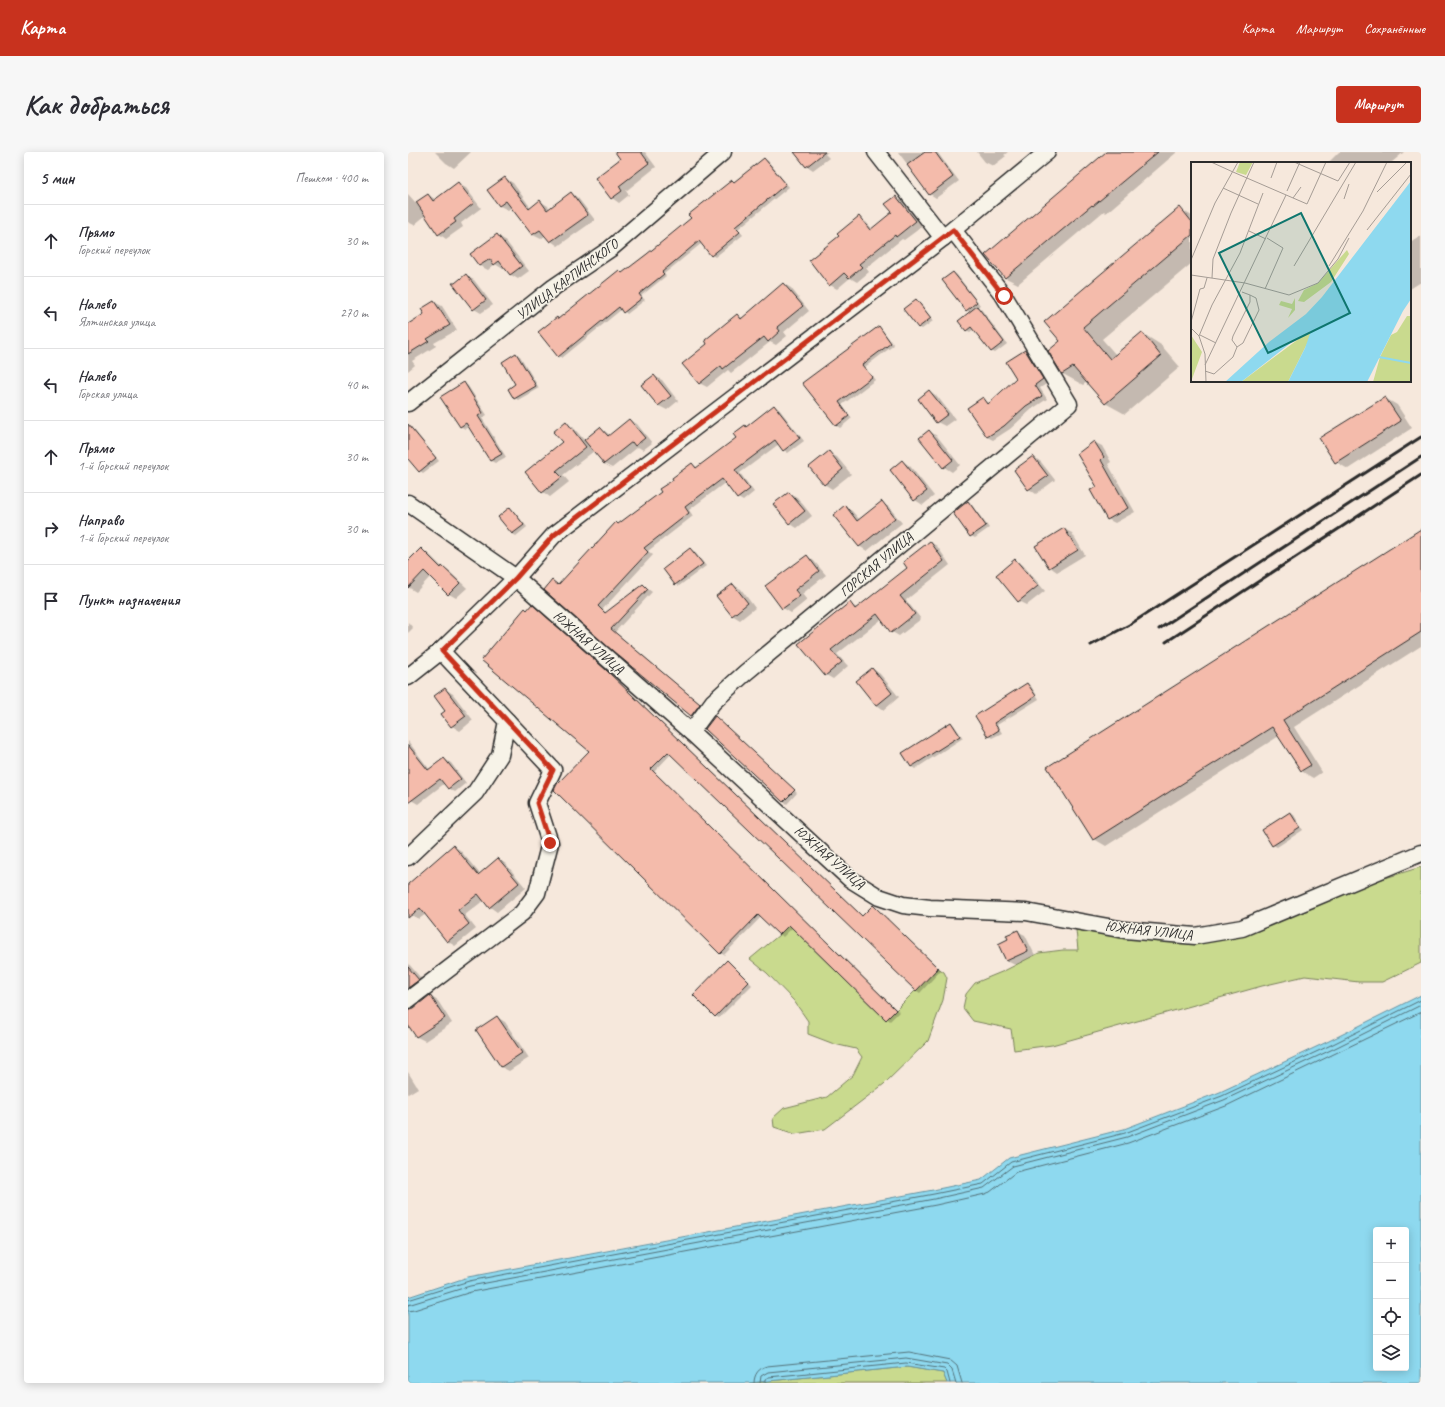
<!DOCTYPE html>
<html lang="ru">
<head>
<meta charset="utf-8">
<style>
  body { margin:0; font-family:Caveat,sans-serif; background:#f7f7f7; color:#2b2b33 }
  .controls { position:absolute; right:12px; bottom:12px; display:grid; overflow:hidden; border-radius:4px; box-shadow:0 2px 10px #0003 }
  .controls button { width:36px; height:36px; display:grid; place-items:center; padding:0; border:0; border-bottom:1px solid #e1e1e2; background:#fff; color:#2b2b33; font:20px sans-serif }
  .stop { position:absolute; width:12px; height:12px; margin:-9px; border:3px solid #c8321e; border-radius:50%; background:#fff }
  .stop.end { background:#c8321e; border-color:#fff; box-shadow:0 1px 4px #0008 }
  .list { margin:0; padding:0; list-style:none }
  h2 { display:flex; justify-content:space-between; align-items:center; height:52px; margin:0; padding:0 16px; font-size:17px }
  h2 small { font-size:13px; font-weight:400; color:#7c7c81 }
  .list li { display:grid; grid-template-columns:26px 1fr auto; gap:12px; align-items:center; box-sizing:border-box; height:72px; padding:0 16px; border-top:1px solid #e1e1e2 }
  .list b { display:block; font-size:15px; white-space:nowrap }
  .list p { margin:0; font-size:13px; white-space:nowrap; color:#7c7c81 }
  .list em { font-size:13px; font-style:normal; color:#7c7c81 }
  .icon { flex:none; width:22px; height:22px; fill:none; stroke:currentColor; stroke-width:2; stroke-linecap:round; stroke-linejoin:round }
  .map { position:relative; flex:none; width:1013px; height:1231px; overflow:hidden; border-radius:4px }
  header { display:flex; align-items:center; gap:24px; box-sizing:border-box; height:56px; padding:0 20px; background:#c8321e; color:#fff }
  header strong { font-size:19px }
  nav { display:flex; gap:22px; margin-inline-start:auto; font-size:14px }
  .intro { display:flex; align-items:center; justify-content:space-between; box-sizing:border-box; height:96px; padding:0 24px }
  h1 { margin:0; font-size:28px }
  .button { padding:10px 18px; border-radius:4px; background:#c8321e; color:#fff; font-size:14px; font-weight:700 }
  main { display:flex; gap:24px; padding:0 24px }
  aside { flex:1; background:#fff; border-radius:4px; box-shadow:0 2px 10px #0003 }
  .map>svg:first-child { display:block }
  .green { fill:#c9da8e; stroke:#7a825c }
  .water { fill:#8ed9ef; stroke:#6693a1; fill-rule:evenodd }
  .shadow { fill:#0003 }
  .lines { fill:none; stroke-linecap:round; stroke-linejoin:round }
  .shore { stroke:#537179; stroke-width:1 }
  .building { fill:#f4bbab; stroke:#2b2b2b }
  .minor-casing { stroke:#2b2b2b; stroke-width:19 }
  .minor { stroke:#f7f3e8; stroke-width:16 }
  .rail { stroke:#2b2b2b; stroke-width:3 }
  .route { stroke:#c8321e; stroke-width:5 }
  .labels { text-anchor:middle; stroke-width:3; stroke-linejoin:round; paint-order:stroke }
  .street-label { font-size:14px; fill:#2b2b2b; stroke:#f7f3e8 }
  .inset-river { fill:none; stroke:#8ed9ef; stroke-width:2 }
  .inset-road { fill:none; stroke:#a59c95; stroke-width:1 }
  .view { fill:#0f766e; fill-opacity:0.15; stroke:#0f766e; stroke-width:2 }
  .inset-edge { fill:none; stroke:#2b2b2b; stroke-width:2 }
</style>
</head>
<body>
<header>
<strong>Карта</strong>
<nav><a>Карта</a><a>Маршрут</a><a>Сохранённые</a></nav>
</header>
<div class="intro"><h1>Как добраться</h1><a class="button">Маршрут</a></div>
<main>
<aside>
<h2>5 мин<small>Пешком · 400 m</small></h2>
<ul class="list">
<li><svg class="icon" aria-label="ahead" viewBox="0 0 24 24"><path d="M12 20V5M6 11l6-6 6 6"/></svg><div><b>Прямо</b><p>Горский переулок</p></div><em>30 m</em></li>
<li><svg class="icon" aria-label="left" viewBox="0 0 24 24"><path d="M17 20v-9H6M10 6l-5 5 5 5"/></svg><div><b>Налево</b><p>Ялтинская улица</p></div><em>270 m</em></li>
<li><svg class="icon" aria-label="left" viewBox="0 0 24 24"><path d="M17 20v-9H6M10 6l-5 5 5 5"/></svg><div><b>Налево</b><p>Горская улица</p></div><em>40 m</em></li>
<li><svg class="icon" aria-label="ahead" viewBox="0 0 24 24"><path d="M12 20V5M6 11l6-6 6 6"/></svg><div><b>Прямо</b><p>1-й Горский переулок</p></div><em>30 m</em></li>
<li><svg class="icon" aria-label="right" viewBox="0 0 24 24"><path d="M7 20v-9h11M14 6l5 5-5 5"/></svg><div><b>Направо</b><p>1-й Горский переулок</p></div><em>30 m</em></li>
<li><svg class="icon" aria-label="arrive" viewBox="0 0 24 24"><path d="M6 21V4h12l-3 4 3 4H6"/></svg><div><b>Пункт назначения</b></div></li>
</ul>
</aside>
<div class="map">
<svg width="1013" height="1231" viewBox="0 0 1013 1231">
  <rect width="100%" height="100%" fill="#f6e8dc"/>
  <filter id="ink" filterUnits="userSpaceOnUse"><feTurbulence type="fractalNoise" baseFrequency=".025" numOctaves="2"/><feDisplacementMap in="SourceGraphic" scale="8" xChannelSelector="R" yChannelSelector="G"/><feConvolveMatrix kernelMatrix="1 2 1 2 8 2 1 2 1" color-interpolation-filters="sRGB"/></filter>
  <g filter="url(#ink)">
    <!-- green -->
    <g class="green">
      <path d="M1013,715v96l-39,19h-23l-54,-6 -43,10 -210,59 -38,5 -3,-21 -38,-8 -10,-13 3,-14 9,-11 29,-12 35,-18 24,-3h15l-2,-20 24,-1 103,12 140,-50z"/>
      <path d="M381,773l97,95 52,-52 6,4 3,6 -4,22 -15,41 -44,43 -59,45 -30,5 -21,-7 -1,-9 11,-10 43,-11 26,-22 9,-18 -6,-8 -22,-5 -26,-10v-13l-14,-20 -27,-28 -17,-14 29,-24z"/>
      <path d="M499,1215l36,6 4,10h-198z"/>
    </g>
    <!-- water -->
    <path class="water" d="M1013,843v388h-474l-4,-10 -36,-6 -158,16h-341v-86l60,-20 465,-87 48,-10 28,-22 115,-29 96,-37 109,-51zM968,1078h30v138h-30z"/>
    <!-- shadow -->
    <g class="shadow">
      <path d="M27,0h36l-17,16 -8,-5z"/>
      <path d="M208,0h29l11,15 -30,24 3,4 -10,8 -7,-5 9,-39z"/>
      <path d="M387,0h33l-3,2 4,4 -16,12 -6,-4z"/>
      <path d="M490,0h25l1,2 2,-2h11l22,29 -23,17 -6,-4z"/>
      <path d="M569,0h31l-4,3 2,1 -13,10 -8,-4z"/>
      <path d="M699,0h70l-71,61 -2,-2 -86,73 -12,-6 -20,-23z"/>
      <path d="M931,0h65l-13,11h-63z"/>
      <path d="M356,7l4,2 21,26 -51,42 5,6 -28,22 -3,-2 -10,-12 -38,31 2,2 -25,20 4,4 -18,14 -5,-5 -60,49 -3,-2 -2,-38 2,1 60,-48 4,2 69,-55 40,-37 3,1z"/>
      <path d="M97,26l8,5 18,25 9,-7 8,5 2,3 21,-16 7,5 17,22 -37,26 -7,-5 -5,-6 -5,4 -8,-4 -21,-28 -4,3 -8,-4 -11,-16z"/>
      <path d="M50,32l8,4 15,20 -20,15 2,4 -17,12 -7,-5 -13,-19 -12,10 -6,-3v-28l8,9 12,-8 9,5z"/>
      <path d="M488,45l7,4 20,25 -19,14 -2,-1 -36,29 3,4 -12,10 -7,-4 -13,11 -7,-4 10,-49 19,-18 7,4 6,7 21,-16z"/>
      <path d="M772,57l12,7v47l-90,76 14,16 26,-22 19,12 19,22 -55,47 -20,-11 -18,-21 -4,3 -20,-11 -14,-23 12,-10z"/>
      <path d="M89,83l8,5 24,31 -11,8 -7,-4 -6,-8 -2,2 -8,-5 -7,6 -8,-4 -9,-11z"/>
      <path d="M1013,83v47l-11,7v-47z"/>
      <path d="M546,121l3,2 23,30 -3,2 4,2 26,35 -12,9 -4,-2 -17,-22 -4,3 -4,-2 4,-18 -4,-2z"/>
      <path d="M58,124l8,4 19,25 -12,8 -7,-4z"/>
      <path d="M376,132l7,4 18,23 -25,21 3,4 -11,9 -6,-3 -39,31 -3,-3 -21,17 -8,-4 10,-39 28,-29 6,3z"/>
      <path d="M508,148l4,2 13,19 -11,8 -4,-2z"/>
      <path d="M26,150l8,4 15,24 -23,13 2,3 -24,15 3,4 -7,6v-46l17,-11z"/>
      <path d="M471,176l3,2 12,15 -29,22 10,13 -33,25 10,13 -12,10 -3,-2 -33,-43z"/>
      <path d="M617,199l6,3 17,29 -8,5 7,11 -15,10 -22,20 -17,11 -6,-3 -4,-39 7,6 28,-26z"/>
      <path d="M108,202l4,2 19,32 -21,12 -3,-2 2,-14z"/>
      <path d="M246,224l8,4 16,21 -11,9 -8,-4 -17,-21z"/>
      <path d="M56,231l4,3 19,29 -5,3 24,39 -11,6 -4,-2 -22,-35 -4,3 -5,-3z"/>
      <path d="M521,239l8,5 18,23 -10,7 -8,-4z"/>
      <path d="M977,246l12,7 15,23 -64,41 -12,-7z"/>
      <path d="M366,255l5,2 25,32 -16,12 -4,-3 -5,-6 -39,29 14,19 -11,9 -5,-3 -12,-16 -37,28 4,6 -45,35 5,4 -50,54 3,4 37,-28 9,7 -37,40 89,75 -8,11 -4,-3 -139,-134 6,4 60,-60 43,-33 30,-28 6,4 39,-30 10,-10z"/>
      <path d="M222,268l7,4 15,19 -9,7 -5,-3 -26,21 -8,-4 -10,-13 -31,24 6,7 -19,15 -7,-5 20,-50 3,-19 7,4 12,14 15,-13 10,7z"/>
      <path d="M3,277l4,2 24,30 -16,12 -3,-2 -12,-14v-25z"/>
      <path d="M521,279l8,5 23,29 -8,7 -8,-5 -23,-29z"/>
      <path d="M686,290l8,4 9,16 -3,2 27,48 -20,11 -8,-4 -9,-32z"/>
      <path d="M421,301l8,4 14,17 -19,15 -8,-5z"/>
      <path d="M626,305l7,5 14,18 -19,14 -7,-5z"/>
      <path d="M494,309l8,5 24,30 -11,9 -8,-5 -24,-30z"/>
      <path d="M381,341l8,4 15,19 -15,12 -8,-5z"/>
      <path d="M474,351l7,4 13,16 -35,28 -8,-5 -14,-39 7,4 8,9z"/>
      <path d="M560,351l4,2 17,23 -14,10 -4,-2z"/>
      <path d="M102,356l3,2 14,17 -11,9 -3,-2 -14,-17z"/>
      <path d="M656,377l8,4 13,22 -28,17 -7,-5z"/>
      <path d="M1013,379v115l-127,81 28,45 -9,6 -12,-7 -22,-35 -173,110 -12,-7z"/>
      <path d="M522,390l7,4 13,19 -44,35 15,19 -22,17 -7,-4 -10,-13 -45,35 11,12 -15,13 -7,-4 -27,-31 51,-40 7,4 52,-40z"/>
      <path d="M13,397l8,5 13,13 8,5 17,16 -11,10 -7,-4 -18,-18 -15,16 -8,-5v-25z"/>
      <path d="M282,397l4,2 12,15 -27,20 -3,-2z"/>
      <path d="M399,404l7,5 12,14 -24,19 5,6 -16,13 -8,-5z"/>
      <path d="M607,408l8,5 22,26 -18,14 -8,-4z"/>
      <path d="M325,433l8,4 14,19 -15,12 -8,-5z"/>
      <path d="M127,456l75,65 252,243 11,-10 3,2 65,62 -21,23 -3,-2 -246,-237 -17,18 245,240 -9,9 -97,-94 -10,10 -22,-20 -37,38 -4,-2 -129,-202 -63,-140z"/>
      <path d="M0,470l5,6 -5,5z"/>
      <path d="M465,517l7,5 19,23 -15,13 -7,-5z"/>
      <path d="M619,532l4,2 8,13 -42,26 5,8 -10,5 -3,-2 -13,-20z"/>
      <path d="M37,537l8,5 20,26 -13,11 -8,-5 -5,-15z"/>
      <path d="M307,565l82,76 -10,11 -81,-75z"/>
      <path d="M543,571l3,2 9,13 -48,31 -3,-2 -9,-14z"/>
      <path d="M0,589l22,29 14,-11 7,4 15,20 -11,9 -7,-4 -3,-5 -27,21 -7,-4 -3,-4z"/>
      <path d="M882,661l4,2 9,15 -26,17 -4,-2z"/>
      <path d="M45,694l7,4 20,24 18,-15 8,5 20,24 -29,24 -7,-5 -6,-7 -19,15 11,14 -21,17 -8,-5 -21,-27 -7,5 -8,-4 -3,-5v-26z"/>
      <path d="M609,779l8,4 10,20 -20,10 -8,-4 -8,-17 10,-4z"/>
      <path d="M320,809l24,24 -33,33 -4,-2z"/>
      <path d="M0,811l18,21 -18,7z"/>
      <path d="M22,844l8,5 14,22 -27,18 -8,-4 -9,-14v-11z"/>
      <path d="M89,865l8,5 24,36 -20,13 -8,-4z"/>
      <path d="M0,920l10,16 -10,6z"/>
    </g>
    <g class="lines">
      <!-- shore -->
      <g class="shore">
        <path d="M0,1148l61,-19 465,-87 49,-10 28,-22 114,-29 97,-37 109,-51 90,-45"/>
        <path d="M0,1153l62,-19 464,-87 50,-11 29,-22 114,-29 97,-37 109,-51 88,-44"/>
        <path d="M0,1159l6,-1 57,-18 465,-87 49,-11 5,-2 26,-20 112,-29 98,-37 195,-94"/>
        <path d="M346,1231c0,-9 5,-15 13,-17l142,-14 41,8 7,6 5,17"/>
        <path d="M352,1231l1,-7 7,-4 138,-14 41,7 5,5 4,13"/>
        <path d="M357,1231v-4l4,-2 137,-14 38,6 3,3 3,11"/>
      </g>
    </g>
    <!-- building -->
    <g class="building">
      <path d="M207,0h26l8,11 -30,23 3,5 -11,8 -16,-21 25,-19z"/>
      <path d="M386,0h31l-19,15z"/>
      <path d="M517,0h10l18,25 -24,18 -22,-30z"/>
      <path d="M698,0h52l-65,54 -1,-1 -87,73 -20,-23z"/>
      <path d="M356,6l22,26 -51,43 5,5 -29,24 -12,-15 -37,31 2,2 -25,20 3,4 -19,15 -4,-6 -61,50 -20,-25 19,-15 1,2 61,-49 3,3 25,-19 44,-36 -3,-3 44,-35 2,2z"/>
      <path d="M97,25l24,32 11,-9 7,10 24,-18 17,23 -38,27 -10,-12 -8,5 -26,-34 -7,5 -12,-16z"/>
      <path d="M50,30l16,21 -20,16 2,3 -18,13 -22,-33 12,-8 5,7z"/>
      <path d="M488,44l20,25 -20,16 -1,-2 -36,29 3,3 -13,11 -5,-5 -15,13 -20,-26 30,-24 -2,-2 22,-18 11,14 22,-18 -7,-8z"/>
      <path d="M772,55l12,15v13l-109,92 27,32 32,-27 19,24 -56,48 -32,-37 -11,7 -14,-23 12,-10 -16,-19z"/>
      <path d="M89,82l25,32 -12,9 -11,-14 -5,4 -4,-6 -11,7 -9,-12z"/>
      <path d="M545,120l24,30 -11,9 -24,-31z"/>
      <path d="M58,122l20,26 -13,10 -21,-27h3z"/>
      <path d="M375,131l20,23 -26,21 3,4 -12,11 -4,-5 -41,32 -2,-3 -22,18 -17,-20 25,-20 -2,-4 32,-26 4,5z"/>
      <path d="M508,147l15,19 -13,10 -15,-19z"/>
      <path d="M26,149l16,24 -23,14 2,2 -21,13v-30l16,-10 -3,-5z"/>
      <path d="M569,154l27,36 -13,10 -20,-25 -5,4 -8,-10z"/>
      <path d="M471,174l12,17 -29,22 10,12 -33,25 10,14 -13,10 -34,-43z"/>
      <path d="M617,198l18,29 -8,6 7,11 -16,10 -22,20 -17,11 -20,-29 16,-11 5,7 28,-26 -10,-16z"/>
      <path d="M108,201l20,33 -22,13 -6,-10 7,-5 -13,-22z"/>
      <path d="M246,223l17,21 -13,10 -17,-21z"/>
      <path d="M56,230l19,31 -5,3 24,38 -12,7 -24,-38 -6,4 -20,-30z"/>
      <path d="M521,238l19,24 -12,9 -18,-24z"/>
      <path d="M977,245l16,24 -66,42 -16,-25z"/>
      <path d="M366,253l26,33 -17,13 -8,-11 -40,30 15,19 -13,10 -15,-20 -37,28 4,6 -45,35 4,4 -50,54 7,7 38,-29 5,5 -37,40 89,75 -9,12 -83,-69 -64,-57 8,-10 6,5 58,-63 2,2 43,-32 -2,-3 14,-9 -1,-2 20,-15 4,5 40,-30 -3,-4 12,-9 1,2z"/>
      <path d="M221,267l16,19 -10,8 -3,-4 -28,22 -20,-24 16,-13 8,9z"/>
      <path d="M158,269l20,26 -30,24 6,6 -20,16 -17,-21 37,-30 -9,-10z"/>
      <path d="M0,272l28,34 -17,14 -11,-13z"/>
      <path d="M521,278l24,30 -10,8 -24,-30z"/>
      <path d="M686,289l10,16 -3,3 27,48 -21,12 -17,-30 7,-3 -20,-33z"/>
      <path d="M421,299l14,18 -19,16 -15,-18z"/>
      <path d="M625,304l15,20 -20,14 -14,-20z"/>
      <path d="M494,308l25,31 -13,10 -24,-31z"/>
      <path d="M381,340l16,19 -16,13 -16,-20z"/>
      <path d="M474,349l13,17 -36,29 -26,-32 12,-10 12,16z"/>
      <path d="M560,349l18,25 -16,11 -17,-24z"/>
      <path d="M102,355l14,18 -12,9 -14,-17z"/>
      <path d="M656,376l14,22 -29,18 -14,-22z"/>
      <path d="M1013,377v103l-138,88 28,45 -10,6 -29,-44 -179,113 -46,-73z"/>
      <path d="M522,389l14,20 -44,35 15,18 -24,19 -14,-19 -46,36 11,12 -17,14 -27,-32 52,-42 5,7 52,-41 -4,-6z"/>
      <path d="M13,396l20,20 1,-2 18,17 -12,12 -24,-24 -16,17v-27z"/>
      <path d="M282,396l13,16 -28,21 -12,-16z"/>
      <path d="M399,403l12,16 -24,19 5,6 -18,13 -17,-23z"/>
      <path d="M607,407l23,27 -20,16 -22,-27z"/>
      <path d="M325,432l15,19 -16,13 -16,-20z"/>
      <path d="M124,452l74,66 256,246 11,-11 65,63 -22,23 -248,-239 -17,17 245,241 -10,10 -97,-95 -10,10 -21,-20 -38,39 -166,-164 3,-6 32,-33 -108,-91 44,-52 2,2z"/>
      <path d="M464,516l20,25 -16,13 -20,-25z"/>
      <path d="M619,531l9,13 -42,27 5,7 -11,7 -13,-21z"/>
      <path d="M37,536l21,28 -15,11 -10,-13 4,-3 -11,-15z"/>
      <path d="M307,564l80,74 -12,12 -78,-73z"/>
      <path d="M543,570l9,14 -49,31 -9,-14z"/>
      <path d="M0,593l20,25 16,-12 17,21 -13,10 -8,-10 -32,24z"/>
      <path d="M882,660l10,16 -28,18 -10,-16z"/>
      <path d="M45,693l25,30 20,-17 21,25 -30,25 -11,-14 -20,16 11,14 -22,18 -27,-34 -12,10v-34z"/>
      <path d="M610,778l10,21 -22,10 -8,-17 10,-5 -2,-4z"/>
      <path d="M319,808l22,22 -34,35 -22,-22z"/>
      <path d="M0,815l11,13 -11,8z"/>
      <path d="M22,843l15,23 -29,19 -8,-12v-16l6,-1z"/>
      <path d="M89,864l25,37 -21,14 -25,-37z"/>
    </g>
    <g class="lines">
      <defs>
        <g id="minor">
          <path d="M468,0l67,86"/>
          <path d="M0,251l146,-116 56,-38 113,-97"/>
          <path d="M0,351l108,75 175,154 159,147 29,18 24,8 27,3 96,4 99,18 70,6 47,-8 179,-75"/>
          <path d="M0,525l33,-26 75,-73 38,-43 389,-297 104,-86"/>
          <path d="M283,580l22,-30 32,-29 324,-269 -65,-108 -51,-66"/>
          <path d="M0,705l67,-64 25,-38 7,-34 -66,-70"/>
          <path d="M0,848l114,-87 15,-20 13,-50 -13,-40 16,-33 -46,-49"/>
        </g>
      </defs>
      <!-- minor casing -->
      <use href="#minor" class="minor-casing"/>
      <!-- minor -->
      <use href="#minor" class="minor"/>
      <!-- rail -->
      <g class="rail">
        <path d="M751,477l262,-172"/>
        <path d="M758,490l255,-167"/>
        <path d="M683,493l38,-20 292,-188"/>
      </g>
    </g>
  </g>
  <g class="lines" filter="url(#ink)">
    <!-- route -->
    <path class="route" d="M142,691l-13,-40 16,-33 -111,-119 74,-73 38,-43 399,-305 51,66"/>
  </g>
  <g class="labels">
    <!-- street labels -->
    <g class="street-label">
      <text transform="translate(159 127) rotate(-37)" y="5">УЛИЦА КАРПИНСКОГО</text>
      <text transform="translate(468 412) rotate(-40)" y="5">ГОРСКАЯ УЛИЦА</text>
      <text transform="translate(181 490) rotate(41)" y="5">ЮЖНАЯ УЛИЦА</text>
      <text transform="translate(422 705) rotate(41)" y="5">ЮЖНАЯ УЛИЦА</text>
      <text transform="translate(741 778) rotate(6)" y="5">ЮЖНАЯ УЛИЦА</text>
    </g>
  </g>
  <!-- overview -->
  <g transform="translate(783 10)">
    <rect width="220" height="220" fill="#f6e8dc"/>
    <path d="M49,0h13l-7,13 -10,-3zM156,88l2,4 -18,28 -27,20 -6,-1 6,-11 14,-7zM104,136v12l-7,8 4,-9 -13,-4 2,-4 11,3zM216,154h4v66h-38l7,-25 11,-22 6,-3zM117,170h4l-1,4 -23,46h-47zM0,173l11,17 -10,27 -1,-1z" fill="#c9da8e"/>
    <path d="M220,19v118l-8,12 -36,71h-79l17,-34 6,-17 -19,11 -51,40h-16l44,-40 37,-28 16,-17z" fill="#8ed9ef"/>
    <path class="inset-river" d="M188,195l32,6M144,220l8,-18 68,-108"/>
    <path class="inset-road" d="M20,0l22,10M103,0l44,19 12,-19M42,10l74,32 19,-42M80,16l6,-16M32,26l35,16M96,29l13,-29M186,30l30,-30M102,36l8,-11M153,37l5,-15M176,68l44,-56M58,69l17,8M0,98l24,-57 23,-41M103,104l62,-104M138,104l34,-55 24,-49M0,113l54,8 44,12 29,-12 20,-24 11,-21M21,116l1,-19 18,-46 23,-51M74,127l18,-41 -16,-10M0,160l9,-33 4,-1 3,-10M0,166l8,8 6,18 1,28M9,173l16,8M8,174l13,-31 28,-52 23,-60M46,185l6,-4 16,-33 -3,-12 -6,-3M14,203l81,-170M14,209l9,3 19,-17 4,-10 -5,-7 1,-4 17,-34v-7l-8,-3"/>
    <path class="view" d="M110,51l49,100 -82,40 -49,-100z"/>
    <rect width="220" height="220" class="inset-edge"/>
  </g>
</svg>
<div class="controls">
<button>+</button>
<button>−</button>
<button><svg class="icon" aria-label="locate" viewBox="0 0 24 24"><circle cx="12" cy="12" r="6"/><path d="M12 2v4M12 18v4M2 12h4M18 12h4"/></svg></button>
<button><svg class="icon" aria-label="layers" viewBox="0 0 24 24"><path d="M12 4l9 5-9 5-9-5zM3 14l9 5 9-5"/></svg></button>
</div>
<div class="stop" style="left:596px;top:144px"></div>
<div class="stop end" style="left:142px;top:691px"></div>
</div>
</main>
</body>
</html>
